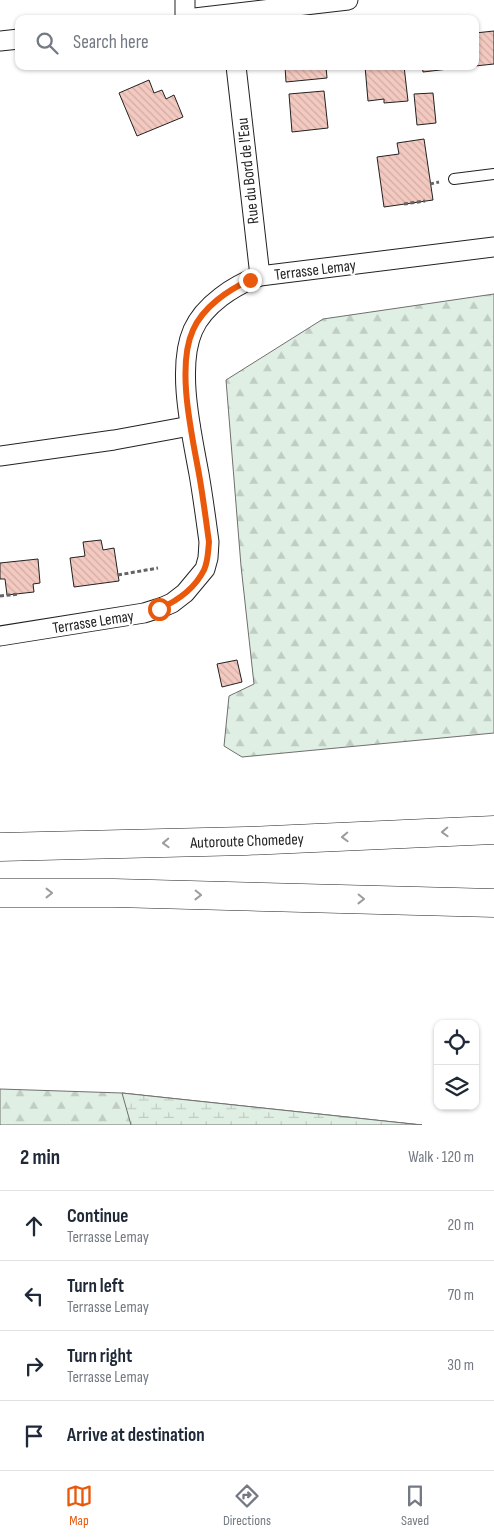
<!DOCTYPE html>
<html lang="en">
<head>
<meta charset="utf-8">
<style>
  body { margin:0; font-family:"Sofia Sans Condensed",sans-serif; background:#f6f6f7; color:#1f2937 }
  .controls { position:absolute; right:15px; bottom:15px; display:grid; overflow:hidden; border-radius:10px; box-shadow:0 1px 4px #0004 }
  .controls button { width:45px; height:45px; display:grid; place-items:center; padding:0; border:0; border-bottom:1px solid #e0e1e3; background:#fff; color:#1f2937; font:25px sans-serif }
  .stop { position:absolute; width:15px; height:15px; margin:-11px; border:4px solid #ea580c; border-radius:50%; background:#fff }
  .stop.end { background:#ea580c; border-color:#fff; box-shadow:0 1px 5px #0008 }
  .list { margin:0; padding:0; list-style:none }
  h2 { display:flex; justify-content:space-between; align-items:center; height:65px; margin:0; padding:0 20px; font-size:21px }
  h2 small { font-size:16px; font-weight:400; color:#747a83 }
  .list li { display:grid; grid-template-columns:32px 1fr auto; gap:15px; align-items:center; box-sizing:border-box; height:70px; padding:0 20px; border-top:1px solid #e0e1e3 }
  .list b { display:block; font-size:19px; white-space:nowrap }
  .list p { margin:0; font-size:16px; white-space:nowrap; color:#747a83 }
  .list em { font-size:16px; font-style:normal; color:#747a83 }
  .icon { flex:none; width:28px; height:28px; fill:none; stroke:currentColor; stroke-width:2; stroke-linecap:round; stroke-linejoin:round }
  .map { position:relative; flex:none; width:494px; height:1125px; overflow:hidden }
  .search { position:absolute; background:#fff; box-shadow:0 1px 4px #0004; left:15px; right:15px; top:15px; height:55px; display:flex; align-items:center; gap:12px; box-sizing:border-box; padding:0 18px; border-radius:10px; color:#747a83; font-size:19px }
  .sheet { height:345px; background:#fff }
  nav { display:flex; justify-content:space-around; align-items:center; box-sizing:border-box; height:70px; border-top:1px solid #e0e1e3; background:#fff; font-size:14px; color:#747a83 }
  nav a { display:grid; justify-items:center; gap:2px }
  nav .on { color:#ea580c }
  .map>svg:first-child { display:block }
  .forest { fill:url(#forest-firs); stroke:#6f6f6f }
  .wetland { fill:url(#wetland-marsh); stroke:#6f6f6f }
  .building { fill:url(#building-back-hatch); stroke:#222 }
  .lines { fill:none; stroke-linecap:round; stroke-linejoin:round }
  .lane-casing { stroke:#222; stroke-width:12 }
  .street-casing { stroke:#222; stroke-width:21 }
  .highway-casing { stroke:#222; stroke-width:29 }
  .path { stroke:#646464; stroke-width:3; stroke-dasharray:4 2.5; stroke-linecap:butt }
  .lane { stroke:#fff; stroke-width:10 }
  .street { stroke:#fff; stroke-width:19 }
  .highway { stroke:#fff; stroke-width:28 }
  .oneway { stroke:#9c9c9c }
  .route { stroke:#ea580c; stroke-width:6 }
  .labels { text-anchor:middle; stroke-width:4; stroke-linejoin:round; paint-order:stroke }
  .street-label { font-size:16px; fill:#222; stroke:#fff }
</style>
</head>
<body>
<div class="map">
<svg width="494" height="1125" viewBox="0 0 494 1125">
  <defs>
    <pattern id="forest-firs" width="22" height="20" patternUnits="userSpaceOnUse" patternTransform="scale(1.25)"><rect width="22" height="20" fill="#e0efe3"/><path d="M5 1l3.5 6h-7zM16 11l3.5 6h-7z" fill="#c0cdc2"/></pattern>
    <pattern id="wetland-marsh" width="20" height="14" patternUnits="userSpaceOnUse" patternTransform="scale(1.25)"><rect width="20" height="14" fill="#e0efe3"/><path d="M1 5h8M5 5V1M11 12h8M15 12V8" fill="none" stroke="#c0cdc2"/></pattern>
    <pattern id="building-back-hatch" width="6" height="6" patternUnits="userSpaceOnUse" patternTransform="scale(1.25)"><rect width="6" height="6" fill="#f3c9c0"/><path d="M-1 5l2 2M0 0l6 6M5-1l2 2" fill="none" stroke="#d0aca5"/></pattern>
  </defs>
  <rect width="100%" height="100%" fill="#fff"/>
  <!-- forest -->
  <g class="forest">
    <path d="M494,294v439l-252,24 -18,-11 5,-50 25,-12 -13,-118 -15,-186 97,-61z"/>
    <path d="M0,1089l122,4 300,32h-422z"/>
  </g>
  <!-- wetland -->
  <path class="wetland" d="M122,1093l300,32h-291z"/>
  <!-- building -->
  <g class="building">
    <path d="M494,31v33l-19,2v-33z"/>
    <path d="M285,66h41l1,12 -41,4z"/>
    <path d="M365,66h39l4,35 -24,2v-4l-16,2z"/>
    <path d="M422,66h34l1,2 -34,4z"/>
    <path d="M149,80l5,13 8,-3 4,9 8,-4 9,22 -46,19 -18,-43z"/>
    <path d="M324,91l4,37 -36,4 -3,-38z"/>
    <path d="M433,93l3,30 -19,2 -3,-31z"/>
    <path d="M424,139l9,61 -49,7 -7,-50 22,-3 -2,-11z"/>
    <path d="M101,540l2,10 11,-2 5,33 -45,6 -4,-29 15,-2 -2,-14z"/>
    <path d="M38,559l2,24 -7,1 1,8 -27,3 -2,-16h-5v-16z"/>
    <path d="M237,660l5,22 -20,5 -5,-23z"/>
  </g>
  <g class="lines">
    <defs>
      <path id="lane" d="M454,179l40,-5"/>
      <g id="street">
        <path d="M185,0v19"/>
        <path d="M186,19l162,-19"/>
        <path d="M0,41l19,-2"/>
        <path d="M236,66l24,210"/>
        <path d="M0,456l114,-16 76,-14"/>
        <path d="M0,636l144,-23 19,-6 9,-4 13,-10 20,-24 3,-11 1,-16c-3,-22 -6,-45 -10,-68 -7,-39 -23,-106 -6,-144 11,-25 41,-45 67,-54l234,-29"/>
      </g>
      <g id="highway">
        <path d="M0,847l246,-6 248,-11"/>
        <path d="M0,893h114l380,10"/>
      </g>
    </defs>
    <!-- lane casing -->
    <use href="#lane" class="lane-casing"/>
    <!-- street casing -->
    <use href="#street" class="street-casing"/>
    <!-- highway casing -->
    <use href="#highway" class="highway-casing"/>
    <!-- path -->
    <g class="path">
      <path d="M430,184l9,-2"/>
      <path d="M404,204l21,-3"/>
      <path d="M118,575l40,-7"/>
      <path d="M0,596l19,-2"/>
    </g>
    <!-- lane -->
    <use href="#lane" class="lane"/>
    <!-- street -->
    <use href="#street" class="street"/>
    <!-- highway -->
    <use href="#highway" class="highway"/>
  </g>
  <!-- one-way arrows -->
  <defs><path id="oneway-chevron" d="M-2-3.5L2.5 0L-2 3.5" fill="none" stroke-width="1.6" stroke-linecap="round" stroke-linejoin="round" transform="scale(1.25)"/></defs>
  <g class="oneway">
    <use href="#oneway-chevron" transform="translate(445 832) rotate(178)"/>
    <use href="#oneway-chevron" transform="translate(345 837) rotate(178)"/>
    <use href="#oneway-chevron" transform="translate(166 843) rotate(178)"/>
    <use href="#oneway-chevron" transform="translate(49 893)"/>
    <use href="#oneway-chevron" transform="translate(198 895) rotate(1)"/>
    <use href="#oneway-chevron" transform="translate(361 899) rotate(1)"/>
  </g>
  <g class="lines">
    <!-- route -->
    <path class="route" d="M159,609c18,-8 36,-21 45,-39 4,-8 4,-18 5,-28 -3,-22 -6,-45 -10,-68 -7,-39 -23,-107 -6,-144 10,-23 35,-40 57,-50"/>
  </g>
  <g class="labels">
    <!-- street labels -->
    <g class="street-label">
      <text transform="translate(247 171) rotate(-96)" y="6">Rue du Bord de l'Eau</text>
      <text transform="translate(315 269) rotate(-7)" y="6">Terrasse Lemay</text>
      <text transform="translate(93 621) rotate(-9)" y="6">Terrasse Lemay</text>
      <text transform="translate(247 840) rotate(-2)" y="6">Autoroute Chomedey</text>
    </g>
  </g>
</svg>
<div class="controls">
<button><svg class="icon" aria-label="locate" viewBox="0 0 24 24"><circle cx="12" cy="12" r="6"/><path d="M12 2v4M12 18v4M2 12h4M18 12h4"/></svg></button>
<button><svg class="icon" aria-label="layers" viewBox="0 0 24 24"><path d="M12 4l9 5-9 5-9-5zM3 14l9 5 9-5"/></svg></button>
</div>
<div class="stop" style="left:159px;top:609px"></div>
<div class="stop end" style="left:250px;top:280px"></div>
<div class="search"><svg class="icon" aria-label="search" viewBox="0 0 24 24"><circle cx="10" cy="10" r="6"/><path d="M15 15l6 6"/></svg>Search here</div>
</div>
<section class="sheet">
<h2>2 min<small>Walk · 120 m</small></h2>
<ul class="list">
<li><svg class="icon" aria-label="ahead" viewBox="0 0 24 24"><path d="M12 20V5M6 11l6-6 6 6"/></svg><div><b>Continue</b><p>Terrasse Lemay</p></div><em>20 m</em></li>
<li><svg class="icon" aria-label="left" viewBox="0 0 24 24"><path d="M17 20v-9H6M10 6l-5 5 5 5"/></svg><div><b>Turn left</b><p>Terrasse Lemay</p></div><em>70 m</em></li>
<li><svg class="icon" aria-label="right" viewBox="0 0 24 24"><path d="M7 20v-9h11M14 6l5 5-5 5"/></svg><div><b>Turn right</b><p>Terrasse Lemay</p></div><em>30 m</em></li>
<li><svg class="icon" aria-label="arrive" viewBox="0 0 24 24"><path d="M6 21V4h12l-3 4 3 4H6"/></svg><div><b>Arrive at destination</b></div></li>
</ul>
</section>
<nav>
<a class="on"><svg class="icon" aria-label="map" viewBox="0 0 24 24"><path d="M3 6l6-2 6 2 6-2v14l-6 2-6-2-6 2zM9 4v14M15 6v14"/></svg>Map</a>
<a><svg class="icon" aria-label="directions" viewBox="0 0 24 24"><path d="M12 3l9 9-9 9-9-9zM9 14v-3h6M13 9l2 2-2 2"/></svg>Directions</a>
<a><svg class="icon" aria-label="saved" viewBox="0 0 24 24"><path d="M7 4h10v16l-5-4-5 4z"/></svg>Saved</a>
</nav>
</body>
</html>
